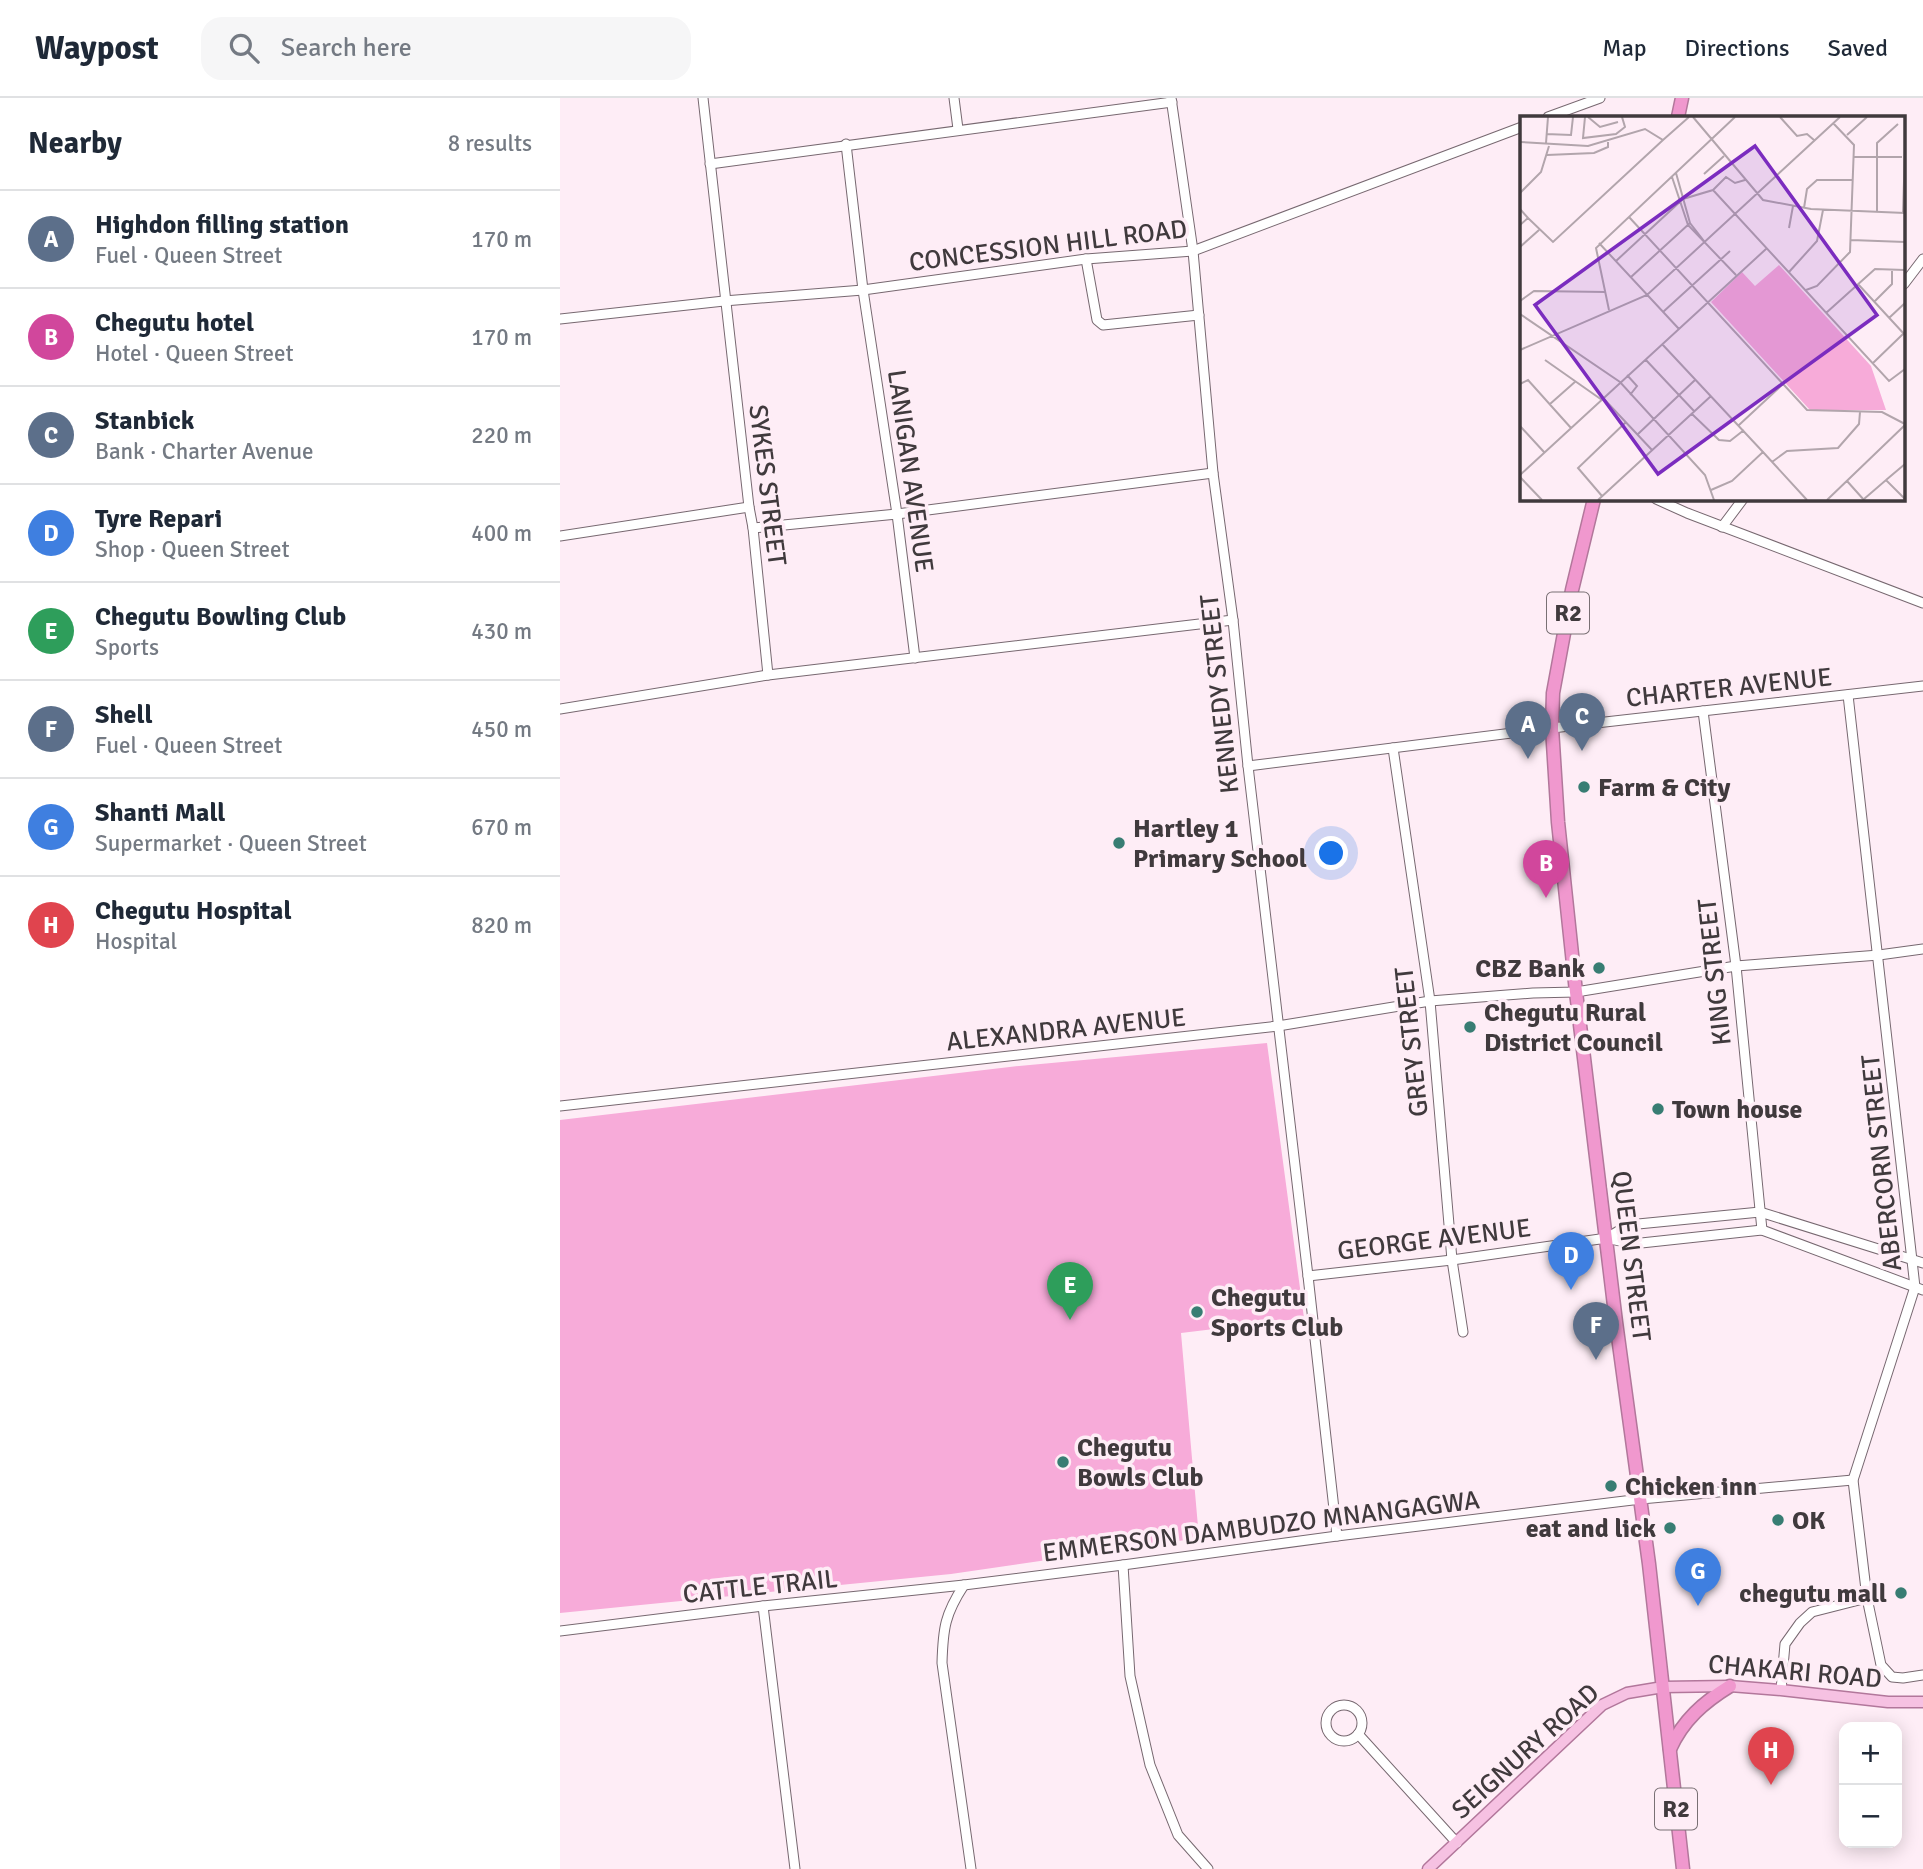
<!DOCTYPE html>
<html lang="en">
<head>
<meta charset="utf-8">
<style>
  body { margin:0; font-family:Signika,sans-serif; background:#f6f6f7; color:#1f2937 }
  .controls { position:absolute; right:21px; bottom:21px; display:grid; overflow:hidden; border-radius:14px; box-shadow:0 4px 18px #0003 }
  .controls button { width:63px; height:63px; display:grid; place-items:center; padding:0; border:0; border-bottom:2px solid #e0e1e3; background:#fff; color:#1f2937; font:35px sans-serif }
  .you { position:absolute; left:772px; top:756px; width:24px; height:24px; margin:-18px; border:5px solid #fff; border-radius:50%; background:#1a73e8; box-shadow:0 0 0 10px #1a73e833 }
  .badge { display:grid; place-items:center; width:46px; height:46px; border-radius:50%; background:#387d73; color:#fff; font-size:23px; font-weight:700 }
  .pin { position:absolute; translate:-50% -58px; filter:drop-shadow(0 2px 4px #0008) }
  .pin::after { content:''; position:absolute; top:37px; width:24px; height:21px; background:inherit; clip-path:polygon(0 0,100% 0,50% 100%) }
  .list { margin:0; padding:0; list-style:none }
  h2 { display:flex; justify-content:space-between; align-items:center; height:91px; margin:0; padding:0 28px; font-size:30px }
  h2 small { font-size:23px; font-weight:400; color:#747a83 }
  .list li { display:grid; grid-template-columns:46px 1fr auto; gap:21px; align-items:center; box-sizing:border-box; height:98px; padding:0 28px; border-top:2px solid #e0e1e3 }
  .list b { display:block; font-size:26px; white-space:nowrap }
  .list p { margin:0; font-size:23px; white-space:nowrap; color:#747a83 }
  .list em { font-size:23px; font-style:normal; color:#747a83 }
  .icon { flex:none; width:38px; height:38px; fill:none; stroke:currentColor; stroke-width:2; stroke-linecap:round; stroke-linejoin:round }
  .map { position:relative; flex:none; width:1363px; height:1771px; overflow:hidden }
  header { display:flex; align-items:center; gap:42px; box-sizing:border-box; height:98px; padding:0 35px; background:#fff; border-bottom:2px solid #e0e1e3 }
  header strong { font-size:33px }
  nav { display:flex; gap:38px; margin-inline-start:auto; font-size:24px }
  .search { width:490px; height:63px; background:#f6f6f7; display:flex; align-items:center; gap:18px; box-sizing:border-box; padding:0 24px; border-radius:21px; color:#747a83; font-size:26px }
  main { display:flex }
  aside { flex:1; background:#fff }
  .map>svg:first-child { display:block }
  .green { fill:#f7abd9 }
  .lines { fill:none; stroke-linecap:round; stroke-linejoin:round }
  .minor-casing { stroke:#776870; stroke-width:11 }
  .major-casing { stroke:#b2779b; stroke-width:13 }
  .highway-casing { stroke:#b2779b; stroke-width:15 }
  .minor { stroke:#fff; stroke-width:9 }
  .major { stroke:#f6c1e2; stroke-width:10 }
  .highway { stroke:#f098ce; stroke-width:12 }
  .poi-dot { fill:#387d73; stroke:#feedf6; stroke-width:2.5 }
  .labels { text-anchor:middle; stroke-width:7; stroke-linejoin:round; paint-order:stroke }
  .shield { fill:#feedf6; stroke:#797074; stroke-width:2 }
  .shield-label { font-size:24px; font-weight:bold; fill:#403a3d }
  .street-label { font-size:26px; fill:#403a3d; stroke:#feedf6 }
  .poi-label { font-size:26px; font-weight:bold; fill:#403a3d; stroke:#feedf6; text-anchor:start }
  .inset-road { fill:none; stroke:#b2a5ac; stroke-width:2 }
  .view { fill:#7b2cbf; fill-opacity:0.15; stroke:#7b2cbf; stroke-width:3.5 }
  .inset-edge { fill:none; stroke:#403a3d; stroke-width:3.5 }
</style>
</head>
<body>
<header>
<strong>Waypost</strong>
<div class="search"><svg class="icon" aria-label="search" viewBox="0 0 24 24"><circle cx="10" cy="10" r="6"/><path d="M15 15l6 6"/></svg>Search here</div>
<nav><a>Map</a><a>Directions</a><a>Saved</a></nav>
</header>
<main>
<aside>
<h2>Nearby<small>8 results</small></h2>
<ul class="list">
<li><span class="badge" style="background:#5c6f8a">A</span><div><b>Highdon filling station</b><p>Fuel · Queen Street</p></div><em>170 m</em></li>
<li><span class="badge" style="background:#d1479c">B</span><div><b>Chegutu hotel</b><p>Hotel · Queen Street</p></div><em>170 m</em></li>
<li><span class="badge" style="background:#5c6f8a">C</span><div><b>Stanbick</b><p>Bank · Charter Avenue</p></div><em>220 m</em></li>
<li><span class="badge" style="background:#3f7fe0">D</span><div><b>Tyre Repari</b><p>Shop · Queen Street</p></div><em>400 m</em></li>
<li><span class="badge" style="background:#2e9e5b">E</span><div><b>Chegutu Bowling Club</b><p>Sports</p></div><em>430 m</em></li>
<li><span class="badge" style="background:#5c6f8a">F</span><div><b>Shell</b><p>Fuel · Queen Street</p></div><em>450 m</em></li>
<li><span class="badge" style="background:#3f7fe0">G</span><div><b>Shanti Mall</b><p>Supermarket · Queen Street</p></div><em>670 m</em></li>
<li><span class="badge" style="background:#e0444e">H</span><div><b>Chegutu Hospital</b><p>Hospital</p></div><em>820 m</em></li>
</ul>
</aside>
<div class="map">
<svg width="1363" height="1771" viewBox="0 0 1363 1771">
  <rect width="100%" height="100%" fill="#feedf6"/>
  <!-- green -->
  <path class="green" d="M707,945l37,275 -123,15 18,205 -248,36 -391,39v-493l459,-54z"/>
  <g class="lines">
    <defs>
      <g id="minor">
        <path d="M143,0l46,409 4,21 15,147"/>
        <path d="M394,0l4,31"/>
        <path d="M611,0l22,153 20,222 20,147 15,146 60,510 29,260"/>
        <path d="M988,19l52,-19"/>
        <path d="M286,46l17,146 34,224 18,144"/>
        <path d="M150,66l462,-62"/>
        <path d="M526,161l11,61 6,5 96,-10"/>
        <path d="M1344,186l19,-25"/>
        <path d="M0,221l164,-18 139,-11 223,-31 107,-8 329,-124"/>
        <path d="M1096,401l31,14 236,90"/>
        <path d="M1162,429l21,-28"/>
        <path d="M193,430l144,-14 316,-41"/>
        <path d="M0,438l189,-29"/>
        <path d="M0,611l208,-34 465,-55"/>
        <path d="M1143,613l33,255 26,264"/>
        <path d="M833,650l37,253 22,259 11,72"/>
        <path d="M688,668l304,-38 371,-42"/>
        <path d="M0,1008l718,-80 152,-25 103,-8 43,-1 160,-26 143,-11 44,-6"/>
        <path d="M1047,1140l25,6 130,-14 161,60"/>
        <path d="M748,1178l144,-16 155,-22 21,-13 132,-13 163,51"/>
        <path d="M563,1467l7,111 20,89 28,70 30,34"/>
        <path d="M404,1487c-19,29 -21,43 -22,78l29,206"/>
        <path d="M1307,1500l14,67 11,12 11,1 20,-3"/>
        <path d="M203,1508l32,263"/>
        <path d="M0,1533l203,-25 201,-21 159,-20 214,-29 304,-37 212,-19"/>
        <path d="M1221,1592l4,-46 15,-21 12,-11 55,-14 -14,-118 62,-193 -67,-592"/>
        <circle cx="784" cy="1625" r="18"/>
        <path d="M798,1636l99,109"/>
      </g>
      <path id="major" d="M868,1771l174,-164 25,-12 36,-6 67,-1 51,4 107,12h35"/>
      <g id="highway">
        <path d="M1118,19l4,-19"/>
        <path d="M1034,401l-22,91 -19,103 -1,35 6,94 18,170 40,330 33,242 34,305"/>
        <path d="M1110,1651c13,-29 34,-47 60,-63"/>
      </g>
    </defs>
    <!-- minor casing -->
    <use href="#minor" class="minor-casing"/>
    <!-- major casing -->
    <use href="#major" class="major-casing"/>
    <!-- highway casing -->
    <use href="#highway" class="highway-casing"/>
    <!-- minor -->
    <use href="#minor" class="minor"/>
    <!-- major -->
    <use href="#major" class="major"/>
    <!-- highway -->
    <use href="#highway" class="highway"/>
  </g>
  <!-- markers -->
  <g class="poi-dot">
    <circle cx="1024" cy="689" r="7"/>
    <circle cx="559" cy="745" r="7"/>
    <circle cx="1039" cy="870" r="7"/>
    <circle cx="910" cy="929" r="7"/>
    <circle cx="1098" cy="1011" r="7"/>
    <circle cx="637" cy="1214" r="7"/>
    <circle cx="503" cy="1364" r="7"/>
    <circle cx="1051" cy="1388" r="7"/>
    <circle cx="1218" cy="1422" r="7"/>
    <circle cx="1110" cy="1430" r="7"/>
    <circle cx="1341" cy="1495" r="7"/>
  </g>
  <g class="labels">
    <!-- shield labels -->
    <g class="shield">
      <rect x="987" y="494.5" width="42" height="41" rx="5"/>
      <rect x="1095" y="1690.5" width="42" height="41" rx="5"/>
    </g>
    <g class="shield-label">
      <text x="1008" y="523">R2</text>
      <text x="1116" y="1719">R2</text>
    </g>
    <!-- street labels -->
    <g class="street-label">
      <text transform="translate(488 147) rotate(-7)" y="9">CONCESSION HILL ROAD</text>
      <text transform="translate(351 373) rotate(82)" y="9">LANIGAN AVENUE</text>
      <text transform="translate(208 387) rotate(83)" y="9">SYKES STREET</text>
      <text transform="translate(1169 589) rotate(-6)" y="9">CHARTER AVENUE</text>
      <text transform="translate(659 596) rotate(-96)" y="9">KENNEDY STREET</text>
      <text transform="translate(1154 874) rotate(-96)" y="9">KING STREET</text>
      <text transform="translate(506 931) rotate(-6)" y="9">ALEXANDRA AVENUE</text>
      <text transform="translate(851 944) rotate(-96)" y="9">GREY STREET</text>
      <text transform="translate(1321 1065) rotate(-96)" y="9">ABERCORN STREET</text>
      <text transform="translate(874 1141) rotate(-7)" y="9">GEORGE AVENUE</text>
      <text transform="translate(1072 1158) rotate(83)" y="9">QUEEN STREET</text>
      <text transform="translate(701 1428) rotate(-7)" y="9">EMMERSON DAMBUDZO MNANGAGWA</text>
      <text transform="translate(200 1488) rotate(-6)" y="9">CATTLE TRAIL</text>
      <text transform="translate(1235 1573) rotate(5)" y="9">CHAKARI ROAD</text>
      <text transform="translate(965 1653) rotate(-42)" y="9">SEIGNURY ROAD</text>
    </g>
    <!-- poi labels -->
    <g class="poi-label">
      <text x="1038" y="698">Farm &amp; City</text>
      <text x="573" y="739">Hartley 1<tspan x="573" dy="30">Primary School</tspan></text>
      <text x="1025" y="879" text-anchor="end">CBZ Bank</text>
      <text x="924" y="923">Chegutu Rural<tspan x="924" dy="30">District Council</tspan></text>
      <text x="1112" y="1020">Town house</text>
      <text x="651" y="1208">Chegutu<tspan x="651" dy="30">Sports Club</tspan></text>
      <text x="517" y="1358">Chegutu<tspan x="517" dy="30">Bowls Club</tspan></text>
      <text x="1065" y="1397">Chicken inn</text>
      <text x="1232" y="1431">OK</text>
      <text x="1096" y="1439" text-anchor="end">eat and lick</text>
      <text x="1327" y="1504" text-anchor="end">chegutu mall</text>
    </g>
  </g>
  <!-- overview -->
  <g transform="translate(960 18)">
    <rect width="385" height="385" fill="#feedf6"/>
    <path d="M259,149l92,101 15,44h-76l-99,-108 31,-30 13,14z" fill="#f7abd9"/>
    <path class="inset-road" d="M65,1l-2,21 33,-4 9,-7 -3,-10M68,1l12,10 18,-5M173,1l70,83 48,9 94,4M260,1l17,19 10,-2 7,6M26,18l25,1 2,-18M327,19l20,-18M0,26l68,4 57,-17 18,11 26,-23M26,27l2,-26M27,39l47,-2 14,-6v-5M334,41h48M156,57l14,50 14,18M184,58l20,-18M152,61l16,48 48,50M193,74l176,191 16,-12M0,77l21,-21 8,-26M284,92l3,-19 10,-9h35M0,93l8,9 -8,7M357,96v-69l21,-19M383,97l2,-63M109,101l178,193 75,2 23,12M8,102l25,24 110,-102M269,112l4,-22M331,124l54,2M79,127l80,86M0,131l19,-17M96,145l67,-62 30,-9 13,-13 9,6 10,-3M269,156l28,-31 6,-31M111,161l59,-54M338,168l47,51M286,174l11,-4 33,-34 4,-107 -21,-22M0,185l14,-10 72,1M354,186l18,-18v-14M89,194l-13,-62 139,-131M143,196l67,-61M306,197l49,-44 30,1M0,198l100,68 85,93 9,25M369,202l16,-15M142,228l101,108 -31,29 -21,9M0,234l127,-55 193,-178M125,243l49,52M25,244l57,40M353,247l30,-29M107,259l10,11 -7,9M0,268l8,-4 43,48M83,282l49,52M30,288l26,-23M172,298l27,26 11,1 14,-11M219,309l44,-41M0,310l24,26M118,318l57,-54M243,336l44,48M252,346l15,-11 51,-3 21,-24 1,-12M0,359l246,-226M0,361l22,23M366,364l19,-16M327,365l17,19M82,380l-24,-28 48,-46M344,383l22,-19 19,19M78,384l113,-104M307,384l78,-75"/>
    <path class="view" d="M235,30l122,169 -219,159 -123,-169z"/>
    <rect width="385" height="385" class="inset-edge"/>
  </g>
</svg>
<div class="controls">
<button>+</button>
<button>−</button>
</div>
<div class="you"></div>
<div class="pin badge" style="left:968px;top:661px;background:#5c6f8a">A</div>
<div class="pin badge" style="left:986px;top:800px;background:#d1479c">B</div>
<div class="pin badge" style="left:1022px;top:653px;background:#5c6f8a">C</div>
<div class="pin badge" style="left:1011px;top:1192px;background:#3f7fe0">D</div>
<div class="pin badge" style="left:510px;top:1222px;background:#2e9e5b">E</div>
<div class="pin badge" style="left:1036px;top:1262px;background:#5c6f8a">F</div>
<div class="pin badge" style="left:1138px;top:1508px;background:#3f7fe0">G</div>
<div class="pin badge" style="left:1211px;top:1687px;background:#e0444e">H</div>
</div>
</main>
</body>
</html>
